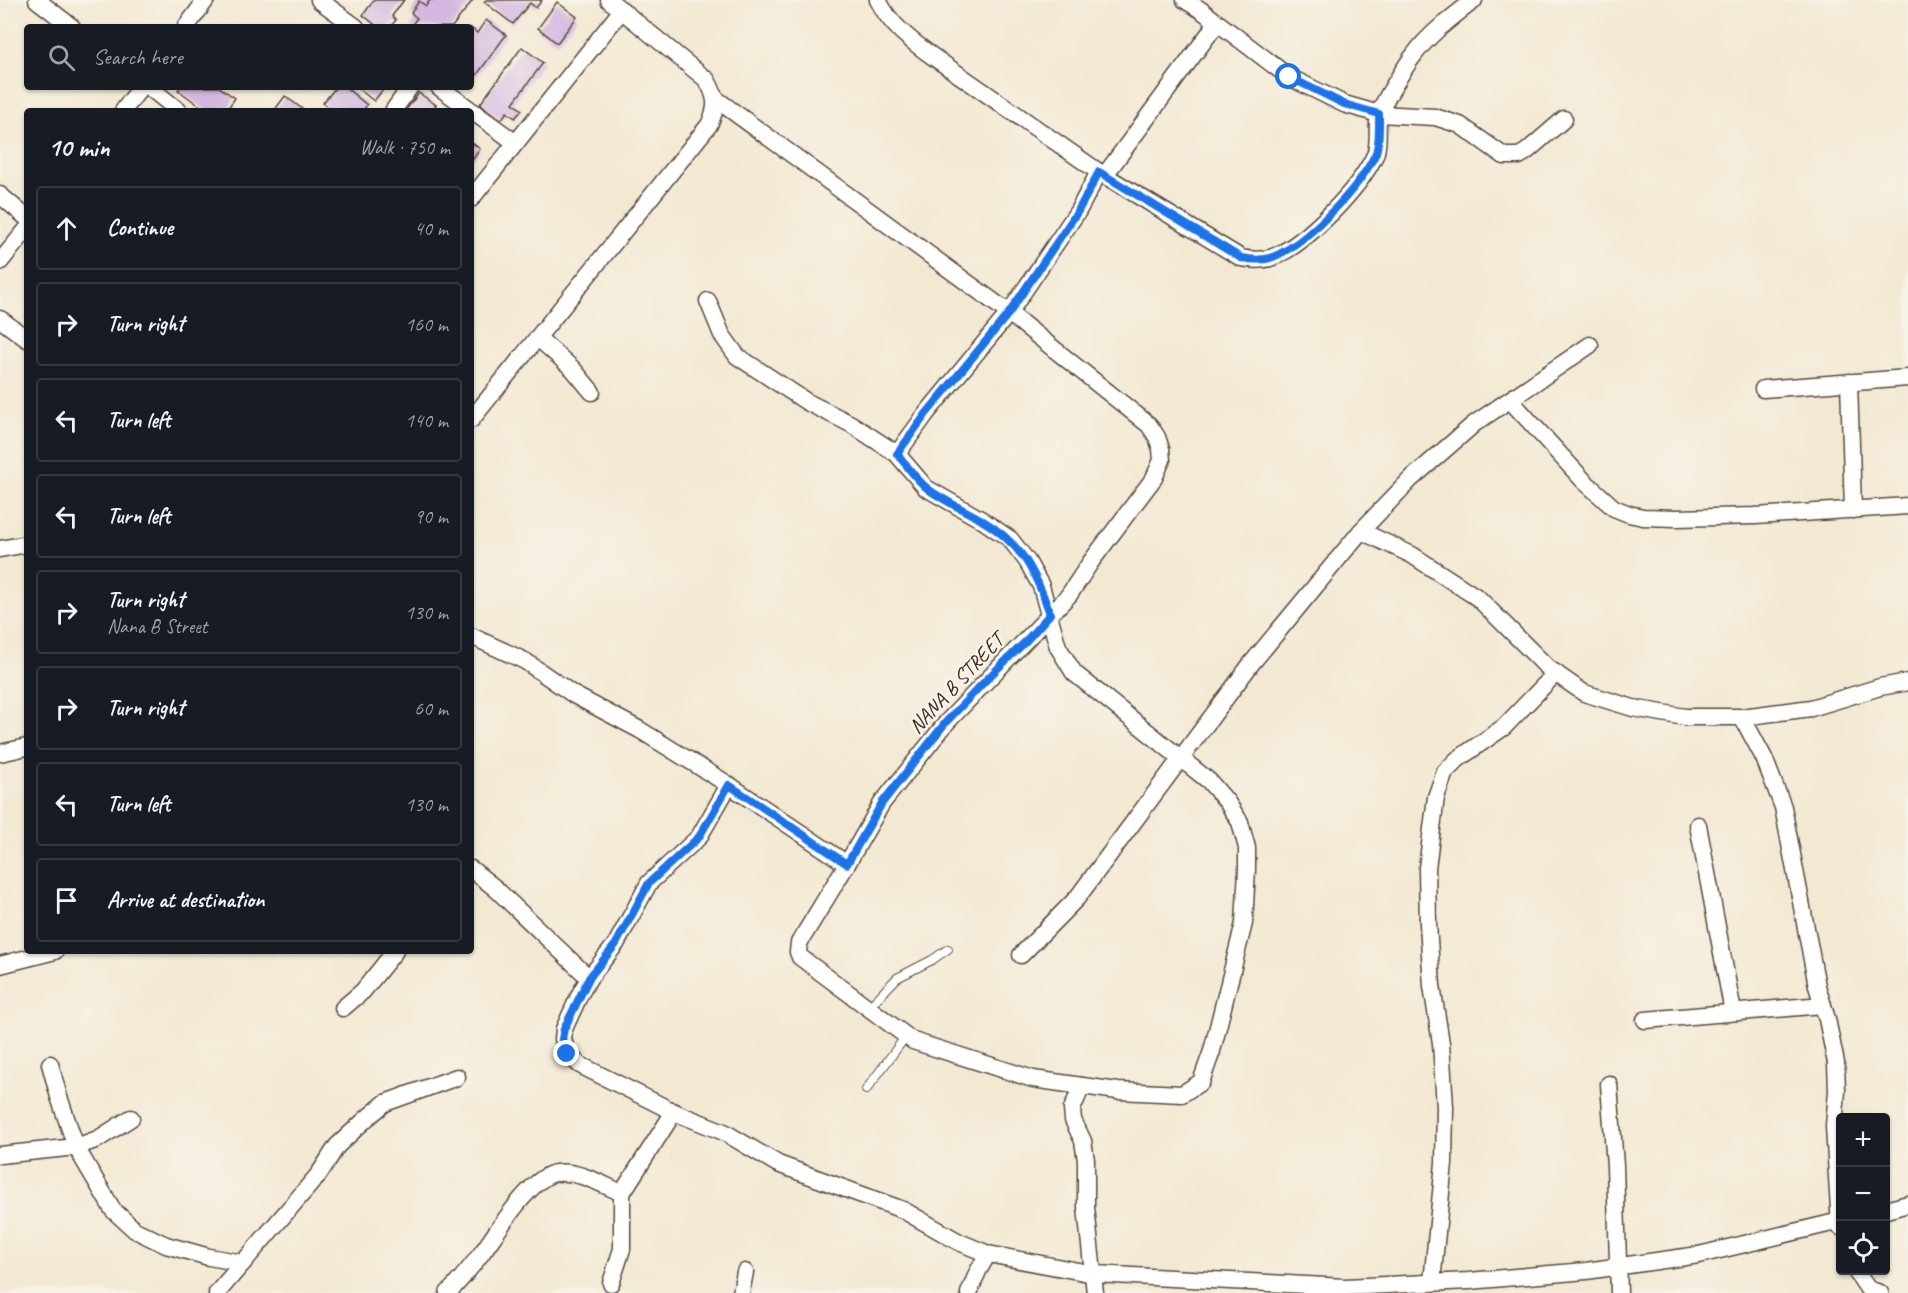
<!DOCTYPE html>
<html lang="en">
<head>
<meta charset="utf-8">
<style>
  body { margin:0; font-family:Caveat,sans-serif; background:#242831; color:#f1f3f6 }
  .controls { position:absolute; right:18px; bottom:18px; display:grid; overflow:hidden; border-radius:6px; box-shadow:0 2px 4px #0004 }
  .controls button { width:54px; height:54px; display:grid; place-items:center; padding:0; border:0; border-bottom:2px solid #363941; background:#171b24; color:#f1f3f6; font:30px sans-serif }
  .stop { position:absolute; width:18px; height:18px; margin:-14px; border:4px solid #1a73e8; border-radius:50%; background:#fff }
  .stop.end { background:#1a73e8; border-color:#fff; box-shadow:0 2px 6px #0008 }
  .list { margin:0; padding:0; list-style:none }
  h2 { display:flex; justify-content:space-between; align-items:center; height:78px; margin:0; padding:0 24px; font-size:26px }
  h2 small { font-size:20px; font-weight:400; color:#9ea1a6 }
  .list li { display:grid; grid-template-columns:39px 1fr auto; gap:18px; align-items:center; box-sizing:border-box; height:84px; margin:0 12px 12px; padding:0 12px; border:2px solid #363941; border-radius:6px }
  .list b { display:block; font-size:22px; white-space:nowrap }
  .list p { margin:0; font-size:20px; white-space:nowrap; color:#9ea1a6 }
  .list em { font-size:20px; font-style:normal; color:#9ea1a6 }
  .icon { flex:none; width:33px; height:33px; fill:none; stroke:currentColor; stroke-width:2; stroke-linecap:round; stroke-linejoin:round }
  .map { position:relative; flex:none; width:1908px; height:1293px; overflow:hidden }
  .search { position:absolute; background:#171b24; box-shadow:0 2px 4px #0004; left:24px; top:24px; width:450px; height:66px; display:flex; align-items:center; gap:15px; box-sizing:border-box; padding:0 21px; border-radius:6px; color:#9ea1a6; font-size:22px }
  .panel { position:absolute; background:#171b24; box-shadow:0 2px 4px #0004; left:24px; top:108px; width:450px; height:846px; border-radius:6px }
  .map>svg:first-child { display:block }
  .building { fill:#d4b7e1 }
  .lines { fill:none; stroke-linecap:round; stroke-linejoin:round }
  .lane-casing { stroke:#574739; stroke-width:10 }
  .street-casing { stroke:#574739; stroke-width:19 }
  .lane { stroke:#fff; stroke-width:8 }
  .street { stroke:#fff; stroke-width:16 }
  .route { stroke:#1a73e8; stroke-width:8 }
  .labels { text-anchor:middle; stroke-width:5; stroke-linejoin:round; paint-order:stroke }
  .street-label { font-size:21px; fill:#3b2a1e; stroke:#f7f3e8 }
</style>
</head>
<body>
<div class="map">
<svg width="1908" height="1293" viewBox="0 0 1908 1293">
  <rect width="100%" height="100%" fill="#f7f3e8"/>
  <filter id="ink" filterUnits="userSpaceOnUse"><feTurbulence type="fractalNoise" baseFrequency=".0167" numOctaves="2"/><feDisplacementMap in="SourceGraphic" scale="12" xChannelSelector="R" yChannelSelector="G"/><feConvolveMatrix kernelMatrix="1 2 1 2 8 2 1 2 1" color-interpolation-filters="sRGB"/></filter>
  <filter id="wash" filterUnits="userSpaceOnUse"><feTurbulence type="fractalNoise" baseFrequency=".008" numOctaves="4" result="noise"/><feDisplacementMap in="SourceGraphic" scale="24" xChannelSelector="R" yChannelSelector="G"/><feGaussianBlur stdDeviation="1.35" result="paint"/><feColorMatrix in="noise" values="0 0 0 0 0 0 0 0 0 0 0 0 0 0 0 0 0 1.4 0 .05"/><feComposite in="paint" operator="in"/></filter>
  <g filter="url(#wash)">
    <rect width="100%" height="100%" fill="#f3e9d3"/>
    <g id="blocks">
      <!-- building -->
      <g class="building">
        <path d="M374,0h30l-12,16 4,4 -6,7h-12l-15,-12z"/>
        <path d="M430,0h43l-21,27h-42l7,-9 -6,-5 8,-12 7,5z"/>
        <path d="M486,0h56l-6,8 -6,-5 -17,21 -29,-22z"/>
        <path d="M557,2l20,15 -20,26 -19,-15z"/>
        <path d="M486,20l20,15 -35,48v-55l6,5z"/>
        <path d="M522,47l21,16 -30,40 9,7 -7,8 -8,-6 -6,8 -21,-16z"/>
        <path d="M181,87h38l16,11 -9,13h-19l-29,-21z"/>
        <path d="M336,87h9l22,18 -4,6h-30l-10,-8z"/>
        <path d="M356,87h29l-11,14z"/>
        <path d="M419,93l17,12 -4,6h-27z"/>
        <path d="M285,96l20,15h-31z"/>
        <path d="M471,142l9,7 -9,13z"/>
      </g>
    </g>
  </g>
  <g filter="url(#ink)">
    <use href="#blocks" fill-opacity="0" stroke="#574739" stroke-width="1.5"/>
    <g class="lines">
      <defs>
        <g id="lane">
          <path d="M869,1007l28,-29 35,-18 16,-11"/>
          <path d="M866,1090l40,-54"/>
        </g>
        <g id="street">
          <path d="M37,0l35,27"/>
          <path d="M319,0l37,27"/>
          <path d="M878,0c12,25 32,40 54,56l167,116 142,86c10,2 21,3 32,-1 33,-13 87,-69 102,-102 5,-12 1,-28 4,-41 3,-10 27,-49 35,-59 16,-22 39,-38 60,-55"/>
          <path d="M1185,0l16,10 88,67 55,27 35,10 56,3 25,8 44,31h15l7,-4 38,-33"/>
          <path d="M186,27l20,-27"/>
          <path d="M149,87l30,24"/>
          <path d="M439,87l77,56"/>
          <path d="M716,99l293,214 140,112 8,12 4,12 1,11 -8,18 -64,85 -21,32 -122,127 -65,81 -35,61 -48,79 -1,9 2,5 113,84 120,38 49,7"/>
          <path d="M123,111l18,-24"/>
          <path d="M393,111l17,-24"/>
          <path d="M1105,175l112,-152"/>
          <path d="M0,195l27,23"/>
          <path d="M471,199l151,-189"/>
          <path d="M0,262l27,-33"/>
          <path d="M708,301l14,34 15,21 70,46 44,22 46,30 29,34 56,32 28,19 17,22 14,25 17,61 16,26 135,108 18,21 13,20 7,26v21l-3,54 -32,128 -11,31 -19,12 -64,-3 -36,-5 -10,23 1,11 10,21 3,19v47l9,86"/>
          <path d="M0,319l27,20"/>
          <path d="M538,338l35,31 19,23"/>
          <path d="M1849,382l4,128"/>
          <path d="M1763,389l145,-11"/>
          <path d="M1511,401l73,80 30,27 15,6 14,3 33,1 79,-2 153,-10"/>
          <path d="M471,420l238,-295c9,-19 8,-27 -2,-45l-98,-80"/>
          <path d="M897,454l29,-40 83,-101 69,-102 21,-39"/>
          <path d="M1361,531l51,24 66,43 70,70 36,25 49,15 52,9h57l69,-9 69,-21 28,-5"/>
          <path d="M0,549l27,-5"/>
          <path d="M471,636l54,25 49,34 66,35 89,55 118,79"/>
          <path d="M1742,717l22,41 19,49 34,179 10,33 9,44 1,28 -3,35 6,101"/>
          <path d="M0,753l27,-6"/>
          <path d="M729,785l-30,52 -50,46 -33,61 -27,34 -9,16 -16,35 -1,10 4,15 13,11 94,47 50,20 54,32 125,46 56,32 29,12 106,20 251,13 124,-6 117,-10 113,-16 141,-34"/>
          <path d="M1698,825l35,187"/>
          <path d="M471,869l24,19 94,90"/>
          <path d="M1021,955l56,-57 174,-234 110,-133 50,-52 63,-55 116,-79"/>
          <path d="M0,965l55,-14"/>
          <path d="M343,1008l20,-17 32,-40"/>
          <path d="M1645,1020l178,-15"/>
          <path d="M50,1064l9,33 17,50 37,63 22,20 31,15 43,12 34,6"/>
          <path d="M1609,1084l6,82 4,127"/>
          <path d="M0,1155l76,-8 22,-8 33,-21"/>
          <path d="M1886,1210l22,-6"/>
          <path d="M1855,1270l13,19 12,4"/>
          <path d="M1432,1282l12,-119 1,-56 -4,-64 -9,-57 -4,-62 -1,-56 9,-71 9,-25 13,-13 46,-32 52,-54"/>
          <path d="M611,1283l11,-34v-56l52,-81"/>
          <path d="M217,1293l102,-119 18,-28 29,-27 19,-16 72,-26"/>
          <path d="M448,1293c12,-12 23,-26 33,-39 15,-20 50,-78 75,-81 22,-3 47,12 66,20"/>
          <path d="M741,1293l4,-21"/>
          <path d="M969,1293l9,-22 10,-17"/>
        </g>
      </defs>
      <!-- lane casing -->
      <use href="#lane" class="lane-casing"/>
      <!-- street casing -->
      <use href="#street" class="street-casing"/>
      <!-- lane -->
      <use href="#lane" class="lane"/>
      <!-- street -->
      <use href="#street" class="street"/>
    </g>
  </g>
  <g class="lines" filter="url(#ink)">
    <!-- route -->
    <path class="route" d="M567,1054l-5,-15 2,-10 25,-51 27,-34 33,-61 50,-46 30,-52 118,79 35,-61 64,-81 41,-43 38,-37 25,-28c-15,-44 -29,-71 -70,-95 -17,-10 -36,-18 -52,-30 -12,-9 -21,-24 -31,-35l29,-40 83,-101 69,-102 21,-39 142,86c11,2 22,3 32,-1 34,-14 86,-69 102,-102 5,-11 4,-29 4,-41l-35,-10 -55,-27"/>
  </g>
  <g class="labels">
    <!-- street labels -->
    <g class="street-label">
      <text transform="translate(956 683) rotate(-47)" y="7">NANA B STREET</text>
    </g>
  </g>
</svg>
<div class="controls">
<button>+</button>
<button>−</button>
<button><svg class="icon" aria-label="locate" viewBox="0 0 24 24"><circle cx="12" cy="12" r="6"/><path d="M12 2v4M12 18v4M2 12h4M18 12h4"/></svg></button>
</div>
<div class="stop" style="left:1289px;top:77px"></div>
<div class="stop end" style="left:567px;top:1054px"></div>
<div class="search"><svg class="icon" aria-label="search" viewBox="0 0 24 24"><circle cx="10" cy="10" r="6"/><path d="M15 15l6 6"/></svg>Search here</div>
<section class="panel">
<h2>10 min<small>Walk · 750 m</small></h2>
<ul class="list">
<li><svg class="icon" aria-label="ahead" viewBox="0 0 24 24"><path d="M12 20V5M6 11l6-6 6 6"/></svg><div><b>Continue</b></div><em>40 m</em></li>
<li><svg class="icon" aria-label="right" viewBox="0 0 24 24"><path d="M7 20v-9h11M14 6l5 5-5 5"/></svg><div><b>Turn right</b></div><em>160 m</em></li>
<li><svg class="icon" aria-label="left" viewBox="0 0 24 24"><path d="M17 20v-9H6M10 6l-5 5 5 5"/></svg><div><b>Turn left</b></div><em>140 m</em></li>
<li><svg class="icon" aria-label="left" viewBox="0 0 24 24"><path d="M17 20v-9H6M10 6l-5 5 5 5"/></svg><div><b>Turn left</b></div><em>90 m</em></li>
<li><svg class="icon" aria-label="right" viewBox="0 0 24 24"><path d="M7 20v-9h11M14 6l5 5-5 5"/></svg><div><b>Turn right</b><p>Nana B Street</p></div><em>130 m</em></li>
<li><svg class="icon" aria-label="right" viewBox="0 0 24 24"><path d="M7 20v-9h11M14 6l5 5-5 5"/></svg><div><b>Turn right</b></div><em>60 m</em></li>
<li><svg class="icon" aria-label="left" viewBox="0 0 24 24"><path d="M17 20v-9H6M10 6l-5 5 5 5"/></svg><div><b>Turn left</b></div><em>130 m</em></li>
<li><svg class="icon" aria-label="arrive" viewBox="0 0 24 24"><path d="M6 21V4h12l-3 4 3 4H6"/></svg><div><b>Arrive at destination</b></div></li>
</ul>
</section>
</div>
</body>
</html>
